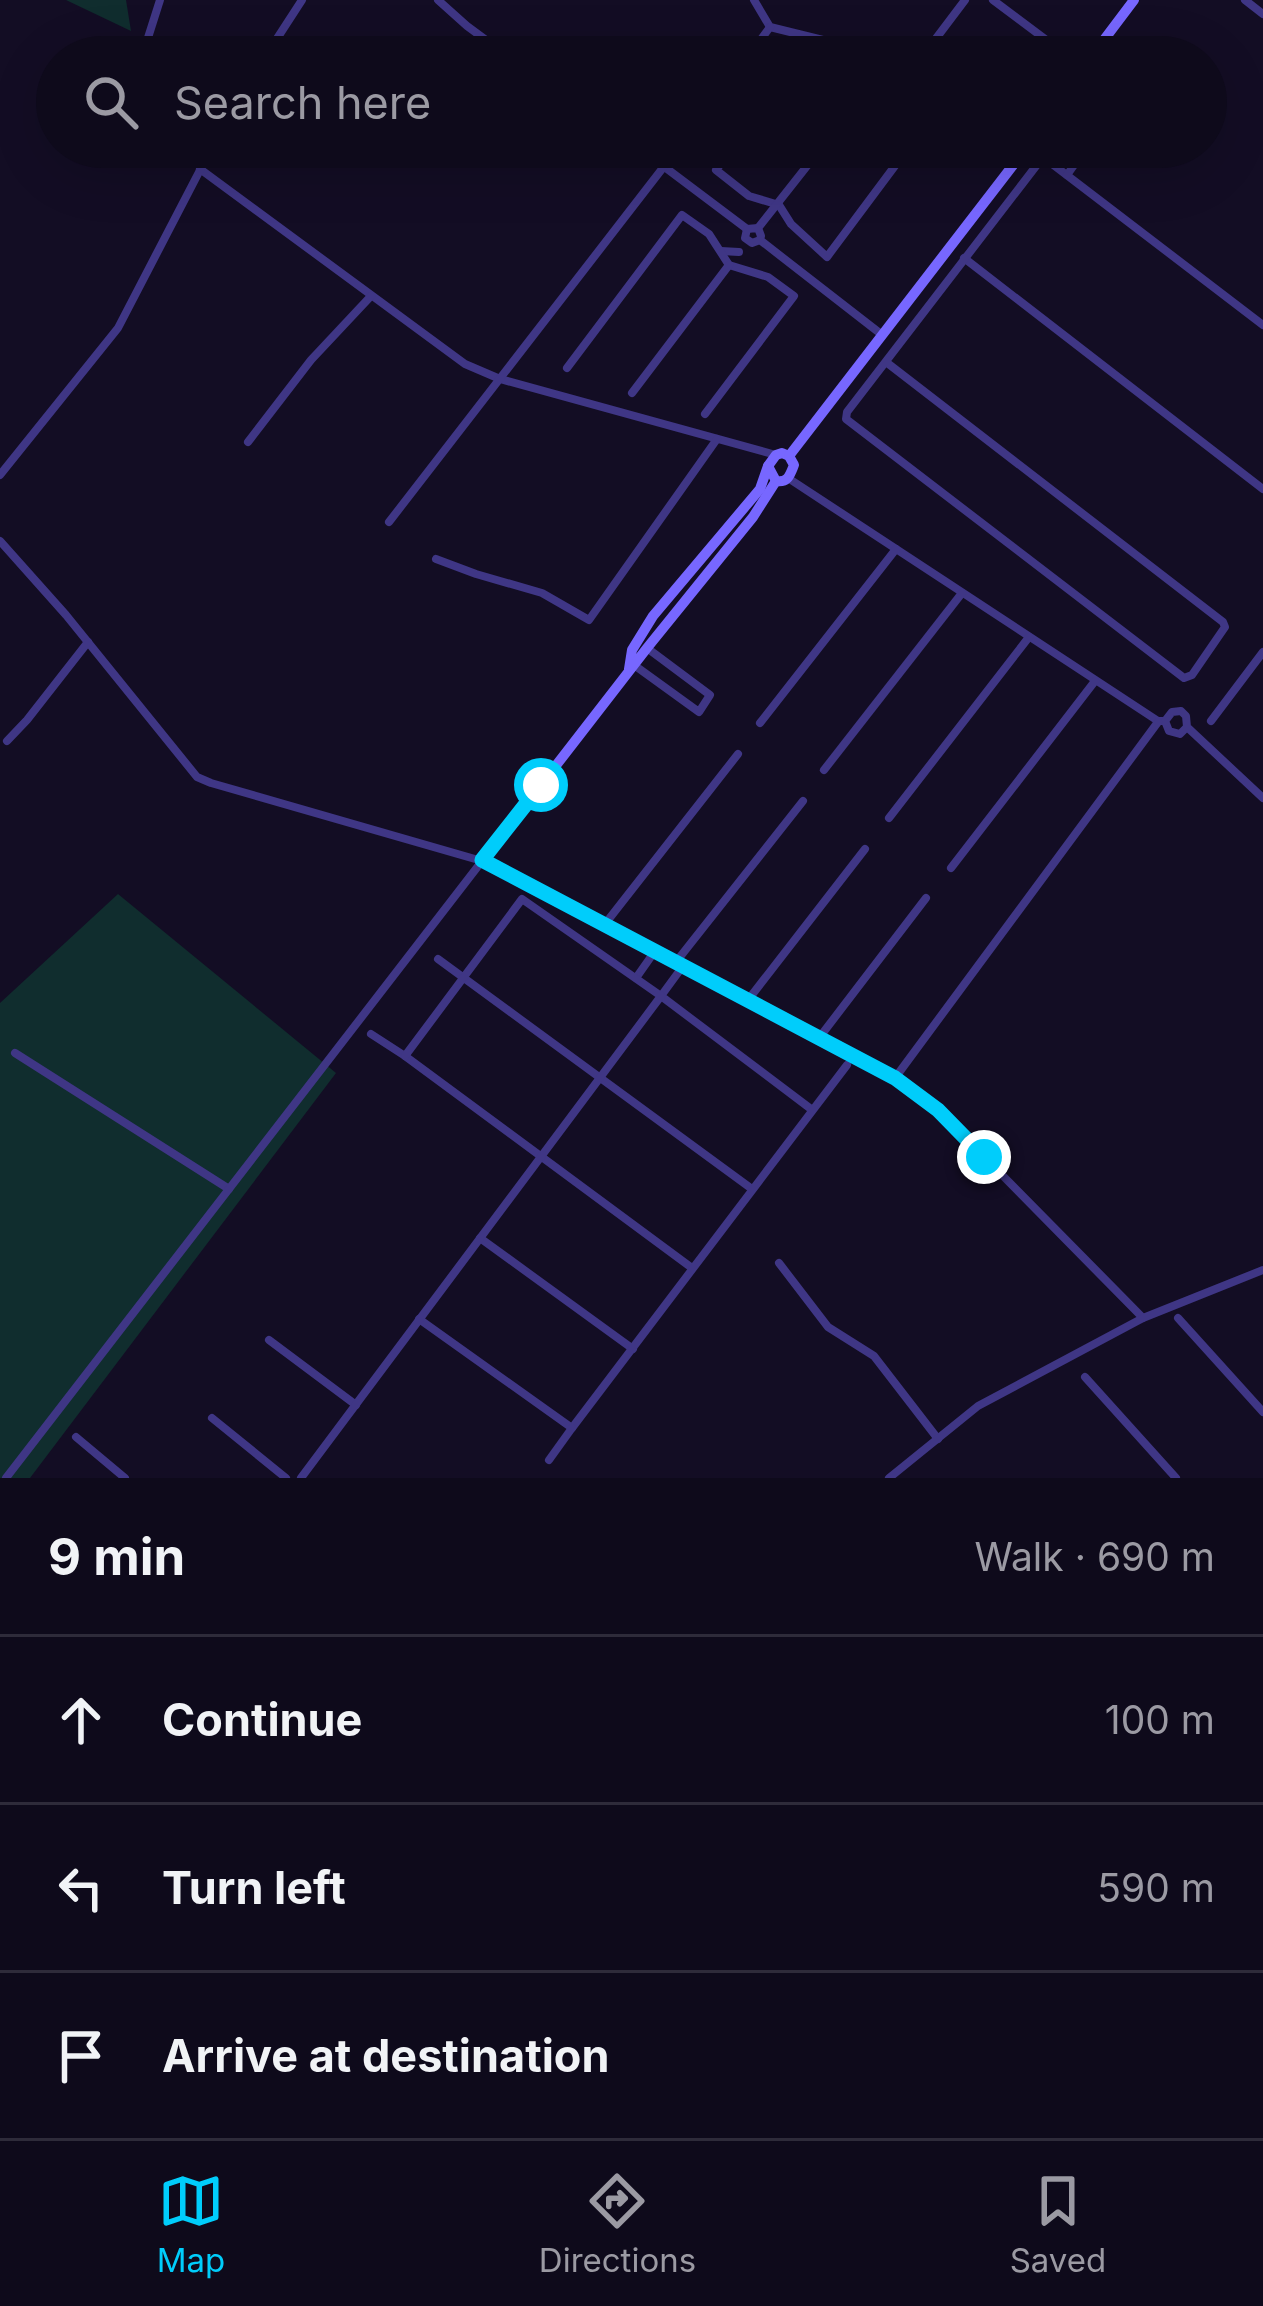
<!DOCTYPE html>
<html lang="en">
<head>
<meta charset="utf-8">
<style>
  body { margin:0; font-family:Inter,sans-serif; background:#171324; color:#f1f3f6 }
  .stop { position:absolute; width:36px; height:36px; margin:-27px; border:9px solid #00cdfb; border-radius:50%; background:#fff }
  .stop.end { background:#00cdfb; border-color:#fff; box-shadow:0 3px 12px #0008 }
  .list { margin:0; padding:0; list-style:none }
  h2 { display:flex; justify-content:space-between; align-items:center; height:156px; margin:0; padding:0 48px; font-size:51px }
  h2 small { font-size:39px; font-weight:400; color:#9b9aa3 }
  .list li { display:grid; grid-template-columns:78px 1fr auto; gap:36px; align-items:center; box-sizing:border-box; height:168px; padding:0 48px; border-top:3px solid #2e2b3a }
  .list b { display:block; font-size:45px; white-space:nowrap }
  .list em { font-size:39px; font-style:normal; color:#9b9aa3 }
  .icon { flex:none; width:66px; height:66px; fill:none; stroke:currentColor; stroke-width:2; stroke-linecap:round; stroke-linejoin:round }
  .map { position:relative; flex:none; width:1263px; height:1478px; overflow:hidden }
  .search { position:absolute; background:#0e0a1b; box-shadow:0 12px 48px #0002; left:36px; right:36px; top:36px; height:132px; display:flex; align-items:center; gap:30px; box-sizing:border-box; padding:0 42px; border-radius:66px; color:#9b9aa3; font-size:45px }
  .sheet { height:660px; background:#0e0a1b }
  nav { display:flex; justify-content:space-around; align-items:center; box-sizing:border-box; height:168px; border-top:3px solid #2e2b3a; background:#0e0a1b; font-size:33px; color:#9b9aa3 }
  nav a { display:grid; justify-items:center; gap:6px }
  nav .on { color:#00cdfb }
  .map>svg:first-child { display:block }
  .green { fill:#102d2e }
  .lines { fill:none; stroke-linecap:round; stroke-linejoin:round }
  .street { stroke:#3f3685; stroke-width:8 }
  .secondary { stroke:#7767ff; stroke-width:10 }
  .route { stroke:#00cdfb; stroke-width:15 }
</style>
</head>
<body>
<div class="map">
<svg width="1263" height="1478" viewBox="0 0 1263 1478">
  <rect width="100%" height="100%" fill="#130d24"/>
  <!-- green -->
  <g class="green">
    <path d="M66,0h60l5,31z"/>
    <path d="M118,894l218,179 -306,405h-30v-475z"/>
  </g>
  <g class="lines">
    <!-- street -->
    <g class="street">
      <path d="M438,0l29,26 42,31"/>
      <path d="M754,0l16,27 122,30"/>
      <path d="M993,0l76,57"/>
      <path d="M1245,0l18,14"/>
      <path d="M145,57l1,-13 14,-44"/>
      <path d="M265,57l37,-57"/>
      <path d="M748,57l22,-30"/>
      <path d="M922,57l43,-57"/>
      <path d="M638,147l109,82"/>
      <path d="M734,147l-18,23 33,26 30,9 12,19 36,33 82,-110"/>
      <path d="M1030,147l233,178"/>
      <path d="M200,169l265,195 35,15 276,76"/>
      <path d="M1067,175l20,-28"/>
      <path d="M758,228l64,-81"/>
      <path d="M760,240l-8,3 -7,-5 2,-9 11,-1 3,8 -1,4 121,94"/>
      <path d="M721,251l18,1"/>
      <path d="M964,258l299,231"/>
      <path d="M886,362l337,260 2,5 -33,48 -8,3 -338,-259 1,-7 196,-255"/>
      <path d="M567,368l115,-153 27,19 20,31 39,12 26,19 -89,118"/>
      <path d="M632,393l97,-128"/>
      <path d="M248,442l63,-82 60,-64"/>
      <path d="M0,475l118,-147 94,-181"/>
      <path d="M788,478l370,243h7"/>
      <path d="M389,522l290,-375"/>
      <path d="M0,541l66,74 131,162 14,6 271,78 413,217 43,32 205,208"/>
      <path d="M436,559l40,15 66,19 47,27 128,-181"/>
      <path d="M634,665l65,47 11,-17 -63,-47"/>
      <path d="M1211,721l52,-69"/>
      <path d="M760,723l136,-174"/>
      <path d="M1187,727l-7,7 -11,-3 -4,-10 7,-9 9,-1 5,5 1,11 76,71"/>
      <path d="M7,741l20,-21 61,-78"/>
      <path d="M824,770l138,-177"/>
      <path d="M889,818l140,-181"/>
      <path d="M951,868l144,-187"/>
      <path d="M605,924l133,-170"/>
      <path d="M438,959l314,230"/>
      <path d="M676,962l127,-161"/>
      <path d="M683,966l-22,30 150,113"/>
      <path d="M636,978l19,-27"/>
      <path d="M748,1000l117,-151"/>
      <path d="M371,1034l34,22 287,212"/>
      <path d="M819,1038l107,-140"/>
      <path d="M15,1053l214,136"/>
      <path d="M895,1078l263,-356"/>
      <path d="M480,1238l153,111"/>
      <path d="M779,1263l49,64 46,29 64,83"/>
      <path d="M1178,1318l85,94"/>
      <path d="M419,1319l153,109 275,-363"/>
      <path d="M269,1340l87,65"/>
      <path d="M1085,1377l91,101"/>
      <path d="M212,1418l74,60"/>
      <path d="M76,1437l49,41"/>
      <path d="M549,1460l23,-32"/>
      <path d="M6,1478l476,-617"/>
      <path d="M301,1478l360,-482 -139,-97 -117,157"/>
      <path d="M889,1478l89,-72 165,-88 120,-48"/>
    </g>
    <!-- secondary -->
    <g class="secondary">
      <path d="M1091,57l43,-57"/>
      <path d="M782,453l7,3 5,9c-4,10 -6,18 -18,16l-8,-15 8,-11z"/>
      <path d="M789,456l238,-309"/>
      <path d="M629,669l3,-19 21,-34 107,-127 8,-23"/>
      <path d="M482,861l165,-213 106,-131 23,-36"/>
    </g>
  </g>
  <g class="lines">
    <!-- route -->
    <path class="route" d="M541,785l-59,75 413,218 43,32 46,47"/>
  </g>
</svg>
<div class="stop" style="left:541px;top:785px"></div>
<div class="stop end" style="left:984px;top:1157px"></div>
<div class="search"><svg class="icon" aria-label="search" viewBox="0 0 24 24"><circle cx="10" cy="10" r="6"/><path d="M15 15l6 6"/></svg>Search here</div>
</div>
<section class="sheet">
<h2>9 min<small>Walk · 690 m</small></h2>
<ul class="list">
<li><svg class="icon" aria-label="ahead" viewBox="0 0 24 24"><path d="M12 20V5M6 11l6-6 6 6"/></svg><div><b>Continue</b></div><em>100 m</em></li>
<li><svg class="icon" aria-label="left" viewBox="0 0 24 24"><path d="M17 20v-9H6M10 6l-5 5 5 5"/></svg><div><b>Turn left</b></div><em>590 m</em></li>
<li><svg class="icon" aria-label="arrive" viewBox="0 0 24 24"><path d="M6 21V4h12l-3 4 3 4H6"/></svg><div><b>Arrive at destination</b></div></li>
</ul>
</section>
<nav>
<a class="on"><svg class="icon" aria-label="map" viewBox="0 0 24 24"><path d="M3 6l6-2 6 2 6-2v14l-6 2-6-2-6 2zM9 4v14M15 6v14"/></svg>Map</a>
<a><svg class="icon" aria-label="directions" viewBox="0 0 24 24"><path d="M12 3l9 9-9 9-9-9zM9 14v-3h6M13 9l2 2-2 2"/></svg>Directions</a>
<a><svg class="icon" aria-label="saved" viewBox="0 0 24 24"><path d="M7 4h10v16l-5-4-5 4z"/></svg>Saved</a>
</nav>
</body>
</html>
